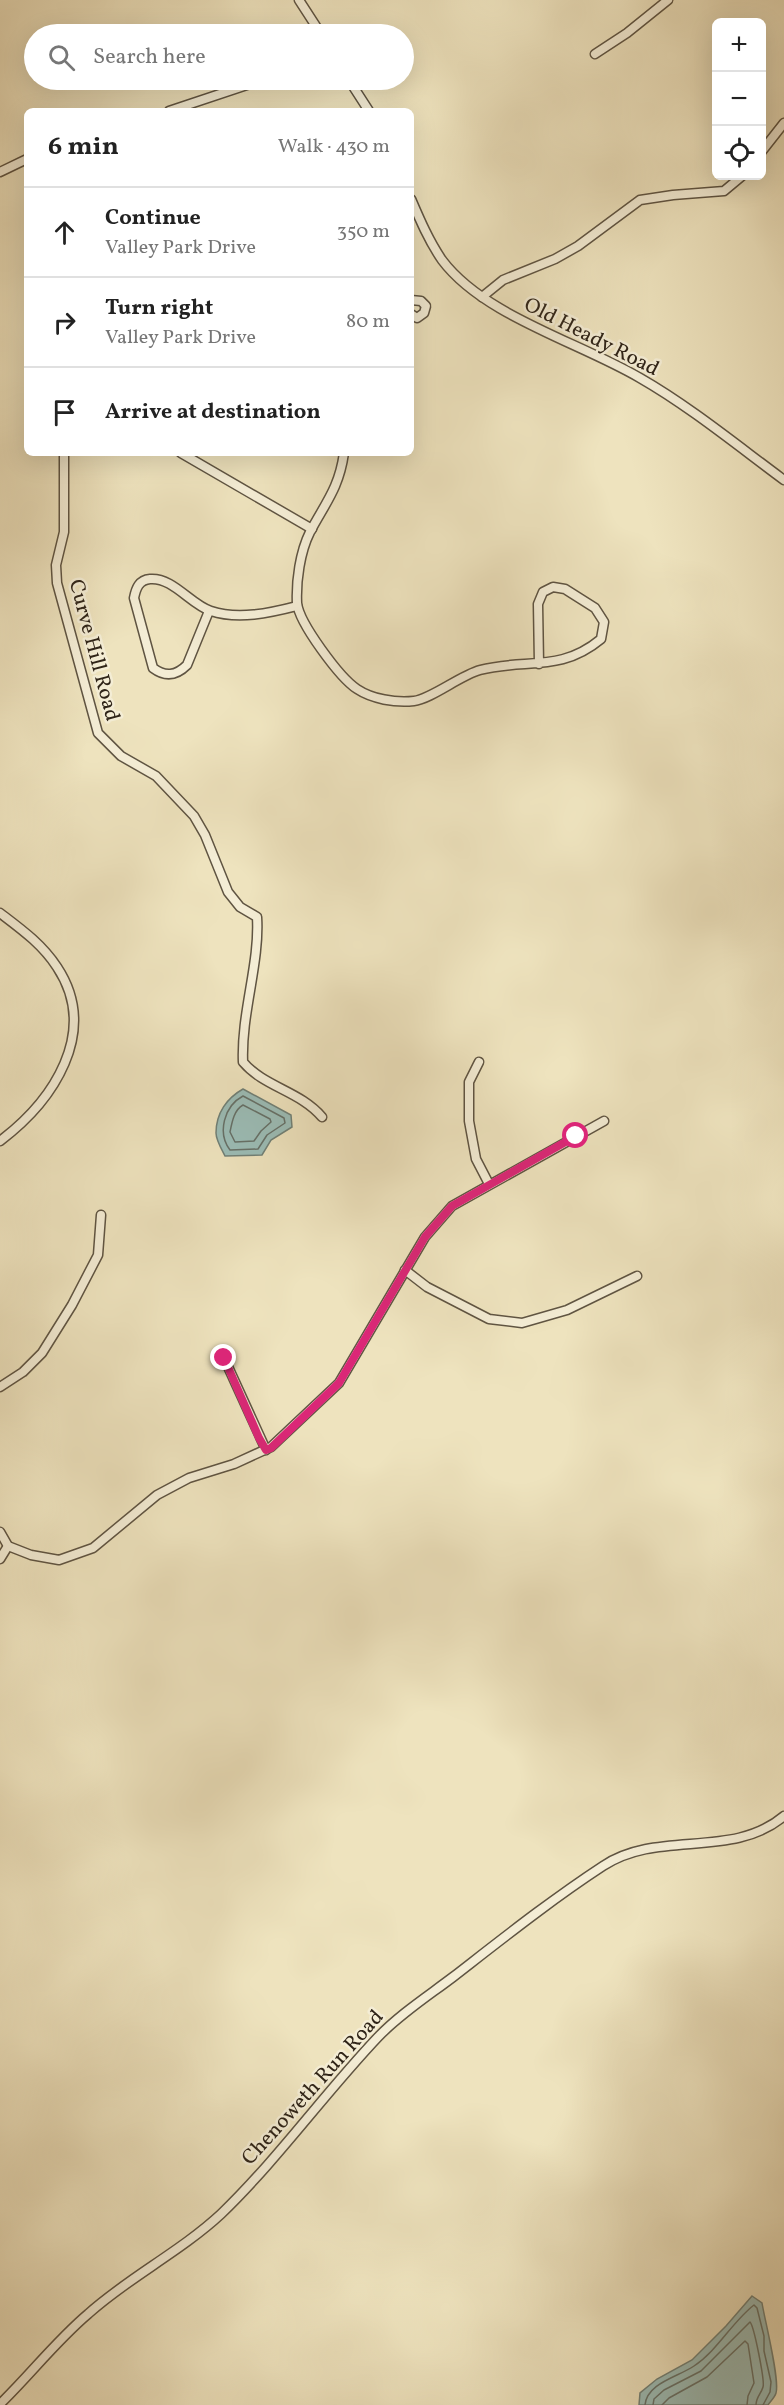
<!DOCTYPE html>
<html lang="en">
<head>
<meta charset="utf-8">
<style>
  body { margin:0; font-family:Vollkorn,serif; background:#f2f2f2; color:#222 }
  .controls { position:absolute; right:18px; top:18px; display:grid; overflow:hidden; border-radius:9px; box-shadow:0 6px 24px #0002 }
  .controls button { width:54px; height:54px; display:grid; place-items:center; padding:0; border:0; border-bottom:2px solid #e0e0e0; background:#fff; color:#222; font:30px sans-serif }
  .stop { position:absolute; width:18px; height:18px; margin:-14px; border:4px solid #db2777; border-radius:50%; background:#fff }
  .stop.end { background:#db2777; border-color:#fff; box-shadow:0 2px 6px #0008 }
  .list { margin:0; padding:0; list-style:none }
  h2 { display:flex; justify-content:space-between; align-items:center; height:78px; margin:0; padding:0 24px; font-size:26px }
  h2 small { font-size:20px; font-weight:400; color:#767676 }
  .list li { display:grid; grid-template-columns:39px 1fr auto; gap:18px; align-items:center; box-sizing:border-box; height:90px; padding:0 24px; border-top:2px solid #e0e0e0 }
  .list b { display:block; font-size:22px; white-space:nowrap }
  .list p { margin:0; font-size:20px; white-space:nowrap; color:#767676 }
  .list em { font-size:20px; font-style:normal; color:#767676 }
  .icon { flex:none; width:33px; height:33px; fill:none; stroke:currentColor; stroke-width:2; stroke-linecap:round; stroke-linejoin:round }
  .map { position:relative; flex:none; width:784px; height:2405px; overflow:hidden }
  .search { position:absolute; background:#fff; box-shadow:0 6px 24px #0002; left:24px; top:24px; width:390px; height:66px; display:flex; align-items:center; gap:15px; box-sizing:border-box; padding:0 21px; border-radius:33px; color:#767676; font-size:22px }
  .panel { position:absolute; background:#fff; box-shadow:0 6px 24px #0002; left:24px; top:108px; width:390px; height:348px; border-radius:9px }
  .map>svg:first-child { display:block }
  .water { fill:#9bbdb7; stroke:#708077; stroke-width:1.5 }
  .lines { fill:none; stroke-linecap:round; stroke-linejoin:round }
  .shore { stroke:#657068; stroke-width:1.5 }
  .street-casing { stroke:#5f5442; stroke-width:11 }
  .street { stroke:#f4edd5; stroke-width:8 }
  .route { stroke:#db2777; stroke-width:8 }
  .labels { text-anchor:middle; stroke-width:5; stroke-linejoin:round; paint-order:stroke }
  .street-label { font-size:21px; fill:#2f2418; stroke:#f4edd5 }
</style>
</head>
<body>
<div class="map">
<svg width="784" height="2405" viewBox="0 0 784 2405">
  <rect width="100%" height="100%" fill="#eee3be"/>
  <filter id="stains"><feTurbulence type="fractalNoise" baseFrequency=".00333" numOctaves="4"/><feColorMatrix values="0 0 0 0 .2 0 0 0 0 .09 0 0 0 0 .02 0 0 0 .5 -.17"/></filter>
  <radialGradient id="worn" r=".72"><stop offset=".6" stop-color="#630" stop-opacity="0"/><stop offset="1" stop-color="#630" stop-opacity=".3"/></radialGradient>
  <!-- water -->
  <g class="water">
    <path d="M243,1089l48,26 1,12 -21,13 -9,15 -37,1c-3,-6 -9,-16 -9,-23 0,-20 11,-35 27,-44z"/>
    <path d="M752,2296l10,7c3,18 18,77 14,90 -1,4 -6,9 -8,12h-129l1,-12 17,-14 35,-19 34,-34z"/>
  </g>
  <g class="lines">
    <!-- shore -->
    <g class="shore">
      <path d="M243,1096l41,22 1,5 -18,12 -9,14 -28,1c-13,-17 -6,-44 13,-54z"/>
      <path d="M243,1105l27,14 1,3 -10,9 -7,10 -19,1 -5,-10c2,-10 4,-22 13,-27z"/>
      <path d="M645,2405c2,-22 33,-28 49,-39 24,-16 38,-44 60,-61l3,3 7,28v15l7,31 -1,10 -7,13"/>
      <path d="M653,2405l1,-6 10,-9 37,-19 49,-49c4,4 15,59 13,65 -2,7 -7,10 -7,18"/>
      <path d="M662,2405l7,-7 38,-21 38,-36 3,3 6,39 -6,13 -1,9"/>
    </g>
    <defs>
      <g id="street">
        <path d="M299,0l22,34"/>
        <path d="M595,54l32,-21 41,-33"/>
        <path d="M349,80l20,31"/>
        <path d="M169,111l93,-31"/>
        <path d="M762,151l22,-28"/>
        <path d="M0,172l27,-13"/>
        <path d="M411,199c9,21 18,42 31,61 42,56 137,82 198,118 49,28 98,68 144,102"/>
        <path d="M482,297l21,-17 52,-21 23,-13 62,-46 33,-5 51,-4 18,-15"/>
        <path d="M411,300l10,1 5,5 -2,7 -7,5 -6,-4"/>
        <path d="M64,453v79l-8,33 1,18 41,150 23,23 35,20 38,40 11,19 23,57 12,15 17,10c3,46 -16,96 -14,145 21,25 57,29 79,55"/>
        <path d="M181,453l131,76"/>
        <path d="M344,453c-5,35 -18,49 -34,79 -10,20 -14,49 -13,71 2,20 43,75 60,86 15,10 38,14 57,12 17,-2 47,-26 66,-31 46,-12 80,3 121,-31l3,-17 -9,-14 -30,-19 -12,-2 -10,5 -5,12 1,60"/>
        <path d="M209,611l-22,54c-11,11 -22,12 -34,3l-19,-70c2,-10 5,-18 16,-19 23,-2 41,26 61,32 27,9 59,2 86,-5"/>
        <path d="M0,913c21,16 42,31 57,54 43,65 -4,134 -57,174"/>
        <path d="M479,1062l-10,20v39l7,38 13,25"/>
        <path d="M405,1270l22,17 62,32 33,4 45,-13 70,-34"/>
        <path d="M224,1358l42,92"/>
        <path d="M0,1387l23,-15 19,-19 30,-48 26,-50 3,-40"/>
        <path d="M0,1532l8,14 23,9 28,5 34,-12 64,-53 32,-17 45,-14 37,-17 68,-64 86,-146 27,-31 152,-85"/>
        <path d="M0,1559l8,-13"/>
        <path d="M0,2404c30,-29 56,-63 88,-90 41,-37 92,-62 133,-100 57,-55 103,-120 157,-177 22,-23 50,-41 75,-60 49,-38 98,-77 150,-111 56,-37 129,-6 181,-50"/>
      </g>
    </defs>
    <!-- street casing -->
    <use href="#street" class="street-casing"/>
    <!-- street -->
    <use href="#street" class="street"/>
  </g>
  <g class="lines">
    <!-- route -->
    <path class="route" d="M224,1358l35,80 7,12 5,-2 68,-65 86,-146 27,-31 124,-70"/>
  </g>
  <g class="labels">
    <!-- street labels -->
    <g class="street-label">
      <text transform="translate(592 336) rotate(27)" y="7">Old Heady Road</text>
      <text transform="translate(95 650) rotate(75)" y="7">Curve Hill Road</text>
      <text transform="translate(312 2087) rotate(-48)" y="7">Chenoweth Run Road</text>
    </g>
  </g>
  <rect width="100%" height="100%" filter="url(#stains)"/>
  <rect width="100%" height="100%" fill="url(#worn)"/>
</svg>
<div class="controls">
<button>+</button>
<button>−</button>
<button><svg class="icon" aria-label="locate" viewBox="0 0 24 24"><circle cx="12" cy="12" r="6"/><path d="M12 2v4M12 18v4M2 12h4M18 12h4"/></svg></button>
</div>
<div class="stop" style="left:576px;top:1136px"></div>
<div class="stop end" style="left:224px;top:1358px"></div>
<div class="search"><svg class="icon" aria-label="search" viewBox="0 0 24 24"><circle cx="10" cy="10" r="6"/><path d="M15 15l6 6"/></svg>Search here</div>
<section class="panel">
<h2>6 min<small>Walk · 430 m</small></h2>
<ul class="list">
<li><svg class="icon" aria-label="ahead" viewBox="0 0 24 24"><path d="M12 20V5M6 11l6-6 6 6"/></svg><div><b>Continue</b><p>Valley Park Drive</p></div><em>350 m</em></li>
<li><svg class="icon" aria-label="right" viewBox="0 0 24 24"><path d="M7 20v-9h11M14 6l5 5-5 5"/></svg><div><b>Turn right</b><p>Valley Park Drive</p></div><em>80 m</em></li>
<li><svg class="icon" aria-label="arrive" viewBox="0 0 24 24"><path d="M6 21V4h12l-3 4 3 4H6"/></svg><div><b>Arrive at destination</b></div></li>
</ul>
</section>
</div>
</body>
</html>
